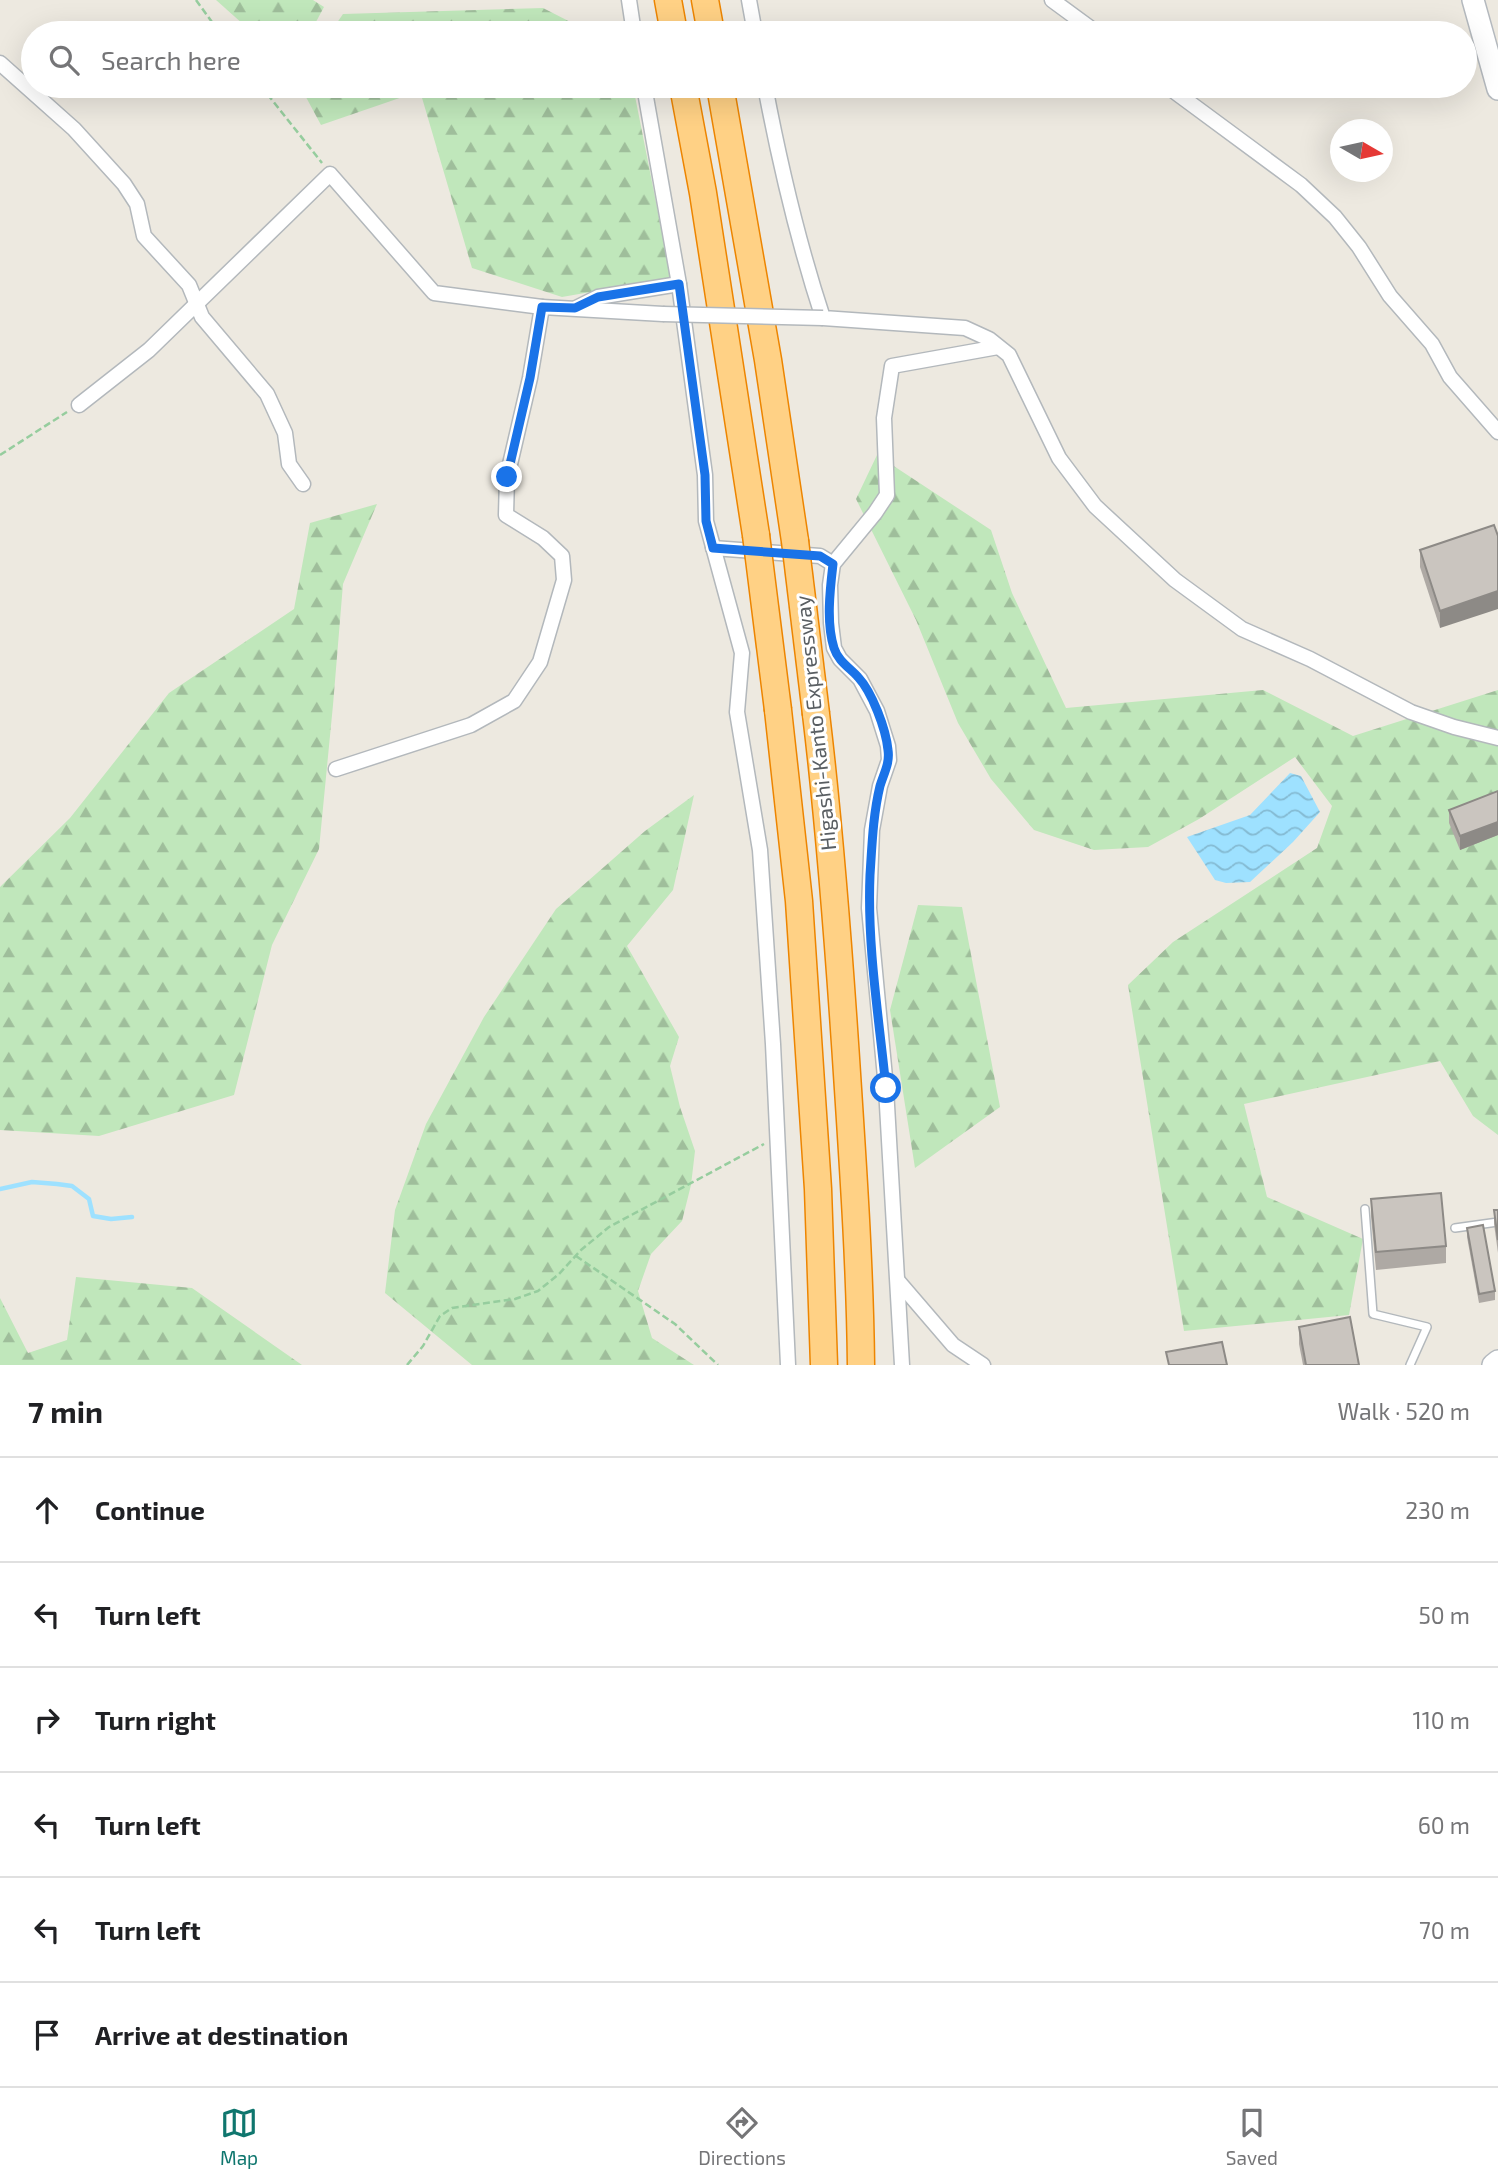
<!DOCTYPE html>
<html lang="en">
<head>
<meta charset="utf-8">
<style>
  body { margin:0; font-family:"Exo 2",sans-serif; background:#f6f6f6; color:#202124 }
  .compass { position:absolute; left:1330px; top:119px; width:63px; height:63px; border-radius:50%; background:#fff; box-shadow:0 7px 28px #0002; rotate:99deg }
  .stop { position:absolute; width:21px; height:21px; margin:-16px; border:5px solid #1a73e8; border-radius:50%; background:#fff }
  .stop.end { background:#1a73e8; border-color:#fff; box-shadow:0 2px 7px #0008 }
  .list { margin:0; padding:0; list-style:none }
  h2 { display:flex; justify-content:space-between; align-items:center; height:91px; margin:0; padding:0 28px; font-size:30px }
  h2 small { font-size:23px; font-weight:400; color:#757577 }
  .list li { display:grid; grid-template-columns:46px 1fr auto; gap:21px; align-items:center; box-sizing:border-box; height:105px; padding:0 28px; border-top:2px solid #e0e0e0 }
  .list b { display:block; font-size:26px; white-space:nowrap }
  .list em { font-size:23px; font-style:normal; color:#757577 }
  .icon { flex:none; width:38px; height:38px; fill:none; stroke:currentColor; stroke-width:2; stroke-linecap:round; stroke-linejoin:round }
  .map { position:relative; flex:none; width:1498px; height:1365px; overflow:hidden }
  .search { position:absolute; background:#fff; box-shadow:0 7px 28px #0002; left:21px; right:21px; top:21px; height:77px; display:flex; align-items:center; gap:18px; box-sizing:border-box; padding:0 24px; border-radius:38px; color:#757577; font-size:26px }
  .sheet { height:721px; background:#fff }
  nav { display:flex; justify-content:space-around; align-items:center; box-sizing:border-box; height:98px; border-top:2px solid #e0e0e0; background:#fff; font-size:19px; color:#757577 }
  nav a { display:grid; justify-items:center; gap:4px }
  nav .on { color:#0f766e }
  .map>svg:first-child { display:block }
  .forest { fill:url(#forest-firs) }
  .water { fill:url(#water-waves) }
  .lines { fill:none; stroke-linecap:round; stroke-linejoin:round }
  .stream { stroke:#9ee1ff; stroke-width:4.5 }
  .lane-casing { stroke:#b3b8bc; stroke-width:10 }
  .street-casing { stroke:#b3b8bc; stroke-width:17 }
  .secondary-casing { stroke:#b4b9be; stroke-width:24 }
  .highway-casing { stroke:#ed8500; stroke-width:29 }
  .path { stroke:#96cd9e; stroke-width:2.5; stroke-dasharray:7 3.5; stroke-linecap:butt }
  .lane { stroke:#fff; stroke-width:7 }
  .street { stroke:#fff; stroke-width:14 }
  .secondary { stroke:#fff; stroke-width:21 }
  .highway { stroke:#ffd185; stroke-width:26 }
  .street-bridge-casing { stroke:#b3b8bc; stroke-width:17; stroke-linecap:butt }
  .highway-bridge-casing { stroke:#ed8500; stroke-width:29; stroke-linecap:butt }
  .street-bridge { stroke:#fff; stroke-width:14 }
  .highway-bridge { stroke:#ffd185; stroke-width:26 }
  .wall { fill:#aea9a4 }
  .shaded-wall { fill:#8d8a86 }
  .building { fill:#cac5bf; stroke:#8d8a86; stroke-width:2 }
  .route { stroke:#1a73e8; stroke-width:9 }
  .labels { text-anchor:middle; stroke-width:6; stroke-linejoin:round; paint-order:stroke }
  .street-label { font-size:21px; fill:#595e62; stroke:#fff }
</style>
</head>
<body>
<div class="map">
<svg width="1498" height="1365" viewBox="0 0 1498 1365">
  <defs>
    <pattern id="forest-firs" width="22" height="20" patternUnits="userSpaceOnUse" patternTransform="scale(1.75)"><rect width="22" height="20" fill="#c0e7bb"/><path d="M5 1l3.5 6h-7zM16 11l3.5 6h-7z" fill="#9fbe9b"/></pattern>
    <pattern id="water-waves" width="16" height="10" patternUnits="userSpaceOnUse" patternTransform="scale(1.75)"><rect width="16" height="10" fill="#9ee1ff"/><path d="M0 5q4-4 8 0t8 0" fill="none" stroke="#84bad2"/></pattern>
  </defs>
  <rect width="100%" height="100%" fill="#ede9e0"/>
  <!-- forest -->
  <g class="forest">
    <path d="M216,0h97l11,7 -14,26h-57z"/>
    <path d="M543,8l49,25h-262l13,-19z"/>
    <path d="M300,86h333l38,192 -109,19 -90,-29 -52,-177 -99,34z"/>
    <path d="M877,455l114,75 21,63 54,115 197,-18 90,46 145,-46v445l-25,-19 -33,-55 -196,43 23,93 96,42 -14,76 -165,16 -56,-346 45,-43 144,-94 15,-42 -37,-49 -96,62 -51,28 -54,3 -60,-20 -43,-51 -33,-56 -42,-103 -60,-121z"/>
    <path d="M377,504l-34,80 -10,121 -14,144 -47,96 -38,150 -135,41 -99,-6v-243l70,-69 99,-125 125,-84 16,-86z"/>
    <path d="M694,795l-21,95 -46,56 52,91 -9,29 10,41 15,44 -4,34 -9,36 -31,33 -13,37 14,47 42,27h-222l-87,-72 10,-83 31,-86 58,-107 72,-108 89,-78z"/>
    <path d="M918,905l44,2 38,200 -85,61 -25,-158z"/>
    <path d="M76,1277l116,11 110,77h-302v-67l28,55 39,-13z"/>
  </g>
  <!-- water -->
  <path class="water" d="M1290,773l11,3 19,36 -27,30 -43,40 -24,1 -11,-3 -28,-43 63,-22z"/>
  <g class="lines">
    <!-- stream -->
    <path class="stream" d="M0,1189l32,-7 25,2 15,2 17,13 4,17 18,3 21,-2"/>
    <defs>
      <g id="lane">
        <path d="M1365,1209l8,105 54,13 -17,38"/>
        <path d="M1455,1228l43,-6"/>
      </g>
      <g id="street">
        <path d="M629,0l5,33"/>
        <path d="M749,0l6,33"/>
        <path d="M1052,0l45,33"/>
        <path d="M0,63l74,66 50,55 13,20 7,32 45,49 13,32 65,77 18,39 4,31 14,20"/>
        <path d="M644,86l35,198 26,191 1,46 36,132 -5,59 23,138 13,194 15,321"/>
        <path d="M765,86c15,79 33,156 58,232l142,10 24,11 20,16 50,103 36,48 80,74 67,49 68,30 101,53 43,15 44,11"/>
        <path d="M1167,86l134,99 34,32 24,30 31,49 42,48 18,33 48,55"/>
        <path d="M576,308l22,-11 81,-13"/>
        <path d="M79,405l70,-55 181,-176 104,119 108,14"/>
        <path d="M713,548l107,8 13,8"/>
        <path d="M336,769l135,-44 43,-24 26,-39 24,-82 -2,-24 -19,-18 -37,-23 1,-38 23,-99 12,-71 121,7"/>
        <path d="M898,1281l55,64 30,20"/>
        <path d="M902,1365l-16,-277 -17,-180 3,-78 8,-44 9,-26 -1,-14 -11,-35 -17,-32 -20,-20 -6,-11 -3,-25 -1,-38 3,-21 42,-51 12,-18 -3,-77 8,-52 106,-19"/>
      </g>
      <g id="secondary">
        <path d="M1473,0l25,89"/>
        <path d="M1493,1365l5,-4"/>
      </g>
      <g id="highway">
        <path d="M668,0l6,33"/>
        <path d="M705,0l6,33"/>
        <path d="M683,86l20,107 53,342"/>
        <path d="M720,86l48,274 27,181"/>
        <path d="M778,710l21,191 19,288 6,176"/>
        <path d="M816,714c15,124 24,250 32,375 6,92 12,184 13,276"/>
      </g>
    </defs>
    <!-- lane casing -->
    <use href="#lane" class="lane-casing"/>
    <!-- street casing -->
    <use href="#street" class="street-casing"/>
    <!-- secondary casing -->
    <use href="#secondary" class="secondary-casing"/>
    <!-- highway casing -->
    <use href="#highway" class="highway-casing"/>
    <!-- path -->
    <g class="path">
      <path d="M196,0l24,33"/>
      <path d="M261,86l61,77"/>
      <path d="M0,455l67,-43"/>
      <path d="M576,1256l99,68 43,41"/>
      <path d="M407,1365l16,-19 17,-30 12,-8 63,-9 23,-8 21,-17 22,-24 28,-23 155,-83"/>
    </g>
    <!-- lane -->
    <use href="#lane" class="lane"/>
    <!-- street -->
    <use href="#street" class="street"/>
    <!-- secondary -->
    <use href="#secondary" class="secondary"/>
    <!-- highway -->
    <use href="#highway" class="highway"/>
    <defs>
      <path id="street-bridge" d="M663,314l160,4"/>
      <g id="highway-bridge">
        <path d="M756,535l22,175"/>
        <path d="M795,541l21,173"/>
      </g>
    </defs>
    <!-- street-bridge casing -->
    <use href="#street-bridge" class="street-bridge-casing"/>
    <!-- highway-bridge casing -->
    <use href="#highway-bridge" class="highway-bridge-casing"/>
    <!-- street-bridge -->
    <use href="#street-bridge" class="street-bridge"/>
    <!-- highway-bridge -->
    <use href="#highway-bridge" class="highway-bridge"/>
  </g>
  <!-- wall -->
  <g class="wall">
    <path d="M1494,525l-54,103 -20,-61v-17z"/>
    <path d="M1498,791v44l-38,15 -11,-27v-13z"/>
    <path d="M1371,1199l75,47v17l-70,7 -5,-53z"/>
    <path d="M1494,1210h4v43l-4,-29z"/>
    <path d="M1467,1228l28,63v9l-16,3 -12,-66z"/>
    <path d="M1299,1327l60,38h-56l-4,-21z"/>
  </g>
  <!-- shaded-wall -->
  <g class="shaded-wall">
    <path d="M1498,591v18l-58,19v-17z"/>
    <path d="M1498,822v13l-38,15v-14z"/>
  </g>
  <!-- building -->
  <g class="building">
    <path d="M1494,525l4,11v55l-58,20 -20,-61z"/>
    <path d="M1498,791v31l-38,14 -11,-26z"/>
    <path d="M1441,1193l5,53 -70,6 -5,-53z"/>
    <path d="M1494,1210h4v30z"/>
    <path d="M1483,1225l12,66 -16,3 -12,-66z"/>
    <path d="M1350,1317l9,48h-53l-7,-38z"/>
    <path d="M1222,1342l5,23h-58l-3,-13z"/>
  </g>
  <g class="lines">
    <!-- route -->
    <path class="route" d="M507,477l23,-99 12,-71 33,1 23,-11 81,-13 26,191 1,46 7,27 107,8 13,8c-3,26 -7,59 1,84 4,13 16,20 24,29 14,15 28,52 30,73 2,13 -4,23 -8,36 -7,29 -8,59 -10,89 -3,71 9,143 16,213"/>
  </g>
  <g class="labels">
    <!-- street labels -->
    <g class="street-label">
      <text transform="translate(816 723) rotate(-96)" y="7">Higashi-Kanto Expressway</text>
    </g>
  </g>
</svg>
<svg class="compass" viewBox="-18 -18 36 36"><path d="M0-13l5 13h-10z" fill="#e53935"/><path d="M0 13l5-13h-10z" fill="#757577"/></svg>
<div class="stop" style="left:886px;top:1088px"></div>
<div class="stop end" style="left:507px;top:477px"></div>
<div class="search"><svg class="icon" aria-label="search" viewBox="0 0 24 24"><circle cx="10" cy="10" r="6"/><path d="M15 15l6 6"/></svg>Search here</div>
</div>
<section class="sheet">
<h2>7 min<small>Walk · 520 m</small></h2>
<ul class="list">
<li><svg class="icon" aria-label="ahead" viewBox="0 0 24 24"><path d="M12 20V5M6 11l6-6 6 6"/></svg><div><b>Continue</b></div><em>230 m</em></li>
<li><svg class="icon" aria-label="left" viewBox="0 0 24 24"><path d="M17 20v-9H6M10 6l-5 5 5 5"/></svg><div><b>Turn left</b></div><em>50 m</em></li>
<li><svg class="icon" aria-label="right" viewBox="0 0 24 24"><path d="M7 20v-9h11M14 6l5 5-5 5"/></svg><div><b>Turn right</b></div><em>110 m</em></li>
<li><svg class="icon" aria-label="left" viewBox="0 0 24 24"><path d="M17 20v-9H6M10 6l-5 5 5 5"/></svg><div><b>Turn left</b></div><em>60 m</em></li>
<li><svg class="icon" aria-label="left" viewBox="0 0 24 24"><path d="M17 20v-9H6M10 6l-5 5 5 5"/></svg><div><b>Turn left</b></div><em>70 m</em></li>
<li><svg class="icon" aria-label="arrive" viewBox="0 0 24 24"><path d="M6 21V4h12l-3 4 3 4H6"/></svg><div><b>Arrive at destination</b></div></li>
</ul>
</section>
<nav>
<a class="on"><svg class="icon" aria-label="map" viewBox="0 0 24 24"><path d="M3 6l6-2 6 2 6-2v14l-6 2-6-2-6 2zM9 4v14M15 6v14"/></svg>Map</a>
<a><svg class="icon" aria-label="directions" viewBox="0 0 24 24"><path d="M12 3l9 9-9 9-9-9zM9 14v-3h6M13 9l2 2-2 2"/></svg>Directions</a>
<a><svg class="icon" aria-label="saved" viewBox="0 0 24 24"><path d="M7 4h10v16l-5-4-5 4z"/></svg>Saved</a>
</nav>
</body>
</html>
